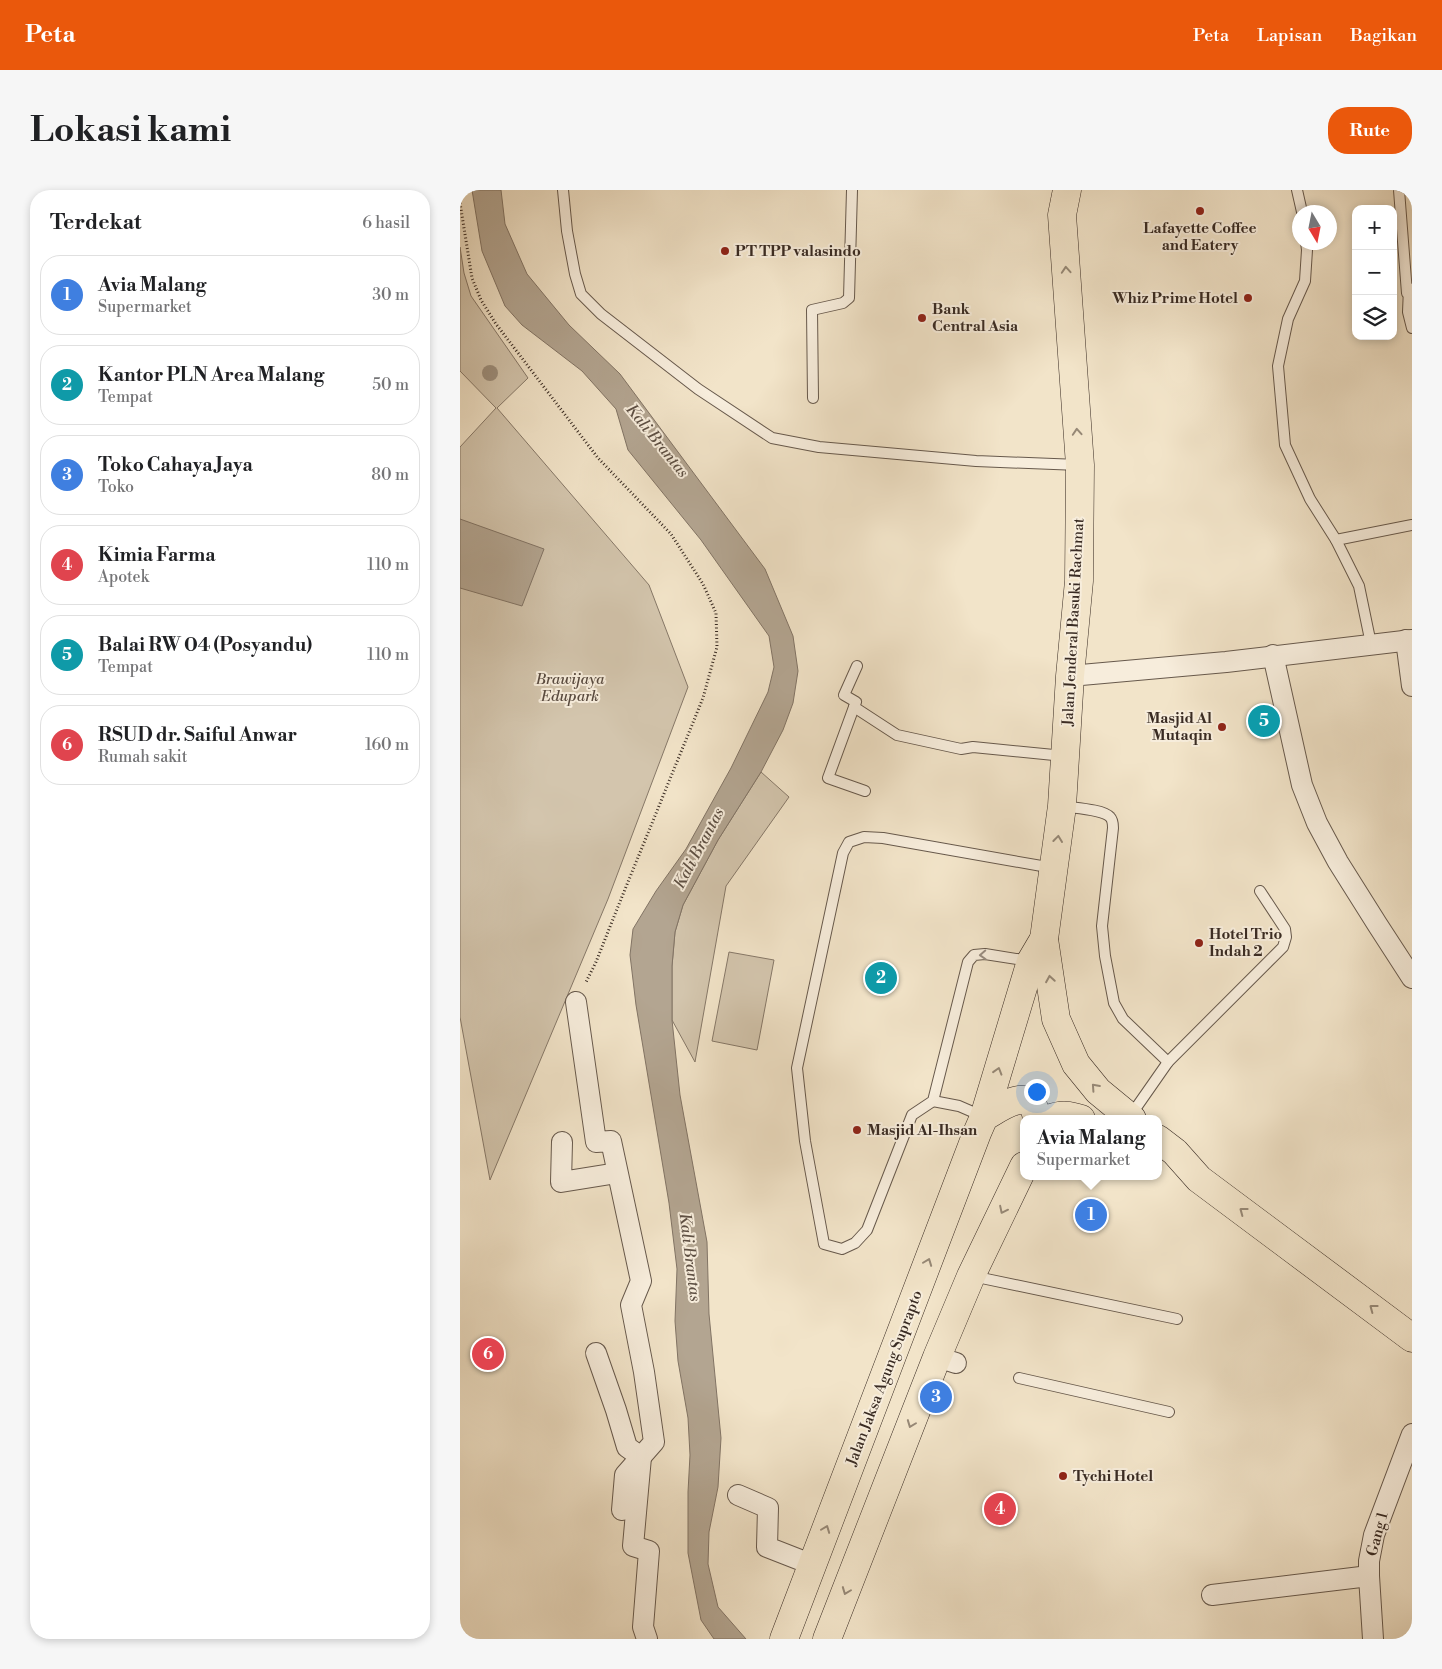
<!DOCTYPE html>
<html lang="id">
<head>
<meta charset="utf-8">
<style>
  body { margin:0; font-family:"Libre Bodoni",serif; background:#f6f6f6; color:#202124 }
  .controls { position:absolute; right:15px; top:15px; display:grid; overflow:hidden; border-radius:10px; box-shadow:0 2px 8px #0003 }
  .controls button { width:45px; height:45px; display:grid; place-items:center; padding:0; border:0; border-bottom:1px solid #e0e0e0; background:#fff; color:#202124; font:25px sans-serif }
  .compass { position:absolute; left:832px; top:15px; width:45px; height:45px; border-radius:50%; background:#fff; box-shadow:0 2px 8px #0003; rotate:170deg }
  .you { position:absolute; left:576px; top:901px; width:18px; height:18px; margin:-12px; border:4px solid #fff; border-radius:50%; background:#1a73e8; box-shadow:0 0 0 8px #1a73e833 }
  .badge { display:grid; place-items:center; width:32px; height:32px; border-radius:50%; background:#ea580c; color:#fff; font-size:16px; font-weight:700 }
  .pin { position:absolute; translate:-50% -50%; border:2px solid #fff; box-shadow:0 1px 5px #0006 }
  .popup { position:absolute; left:560px; top:925px; width:142px; height:65px; box-sizing:border-box; display:grid; place-content:center; border-radius:10px; background:#fff; filter:drop-shadow(0 1px 4px #0005); font-size:16px; white-space:nowrap; color:#757577 }
  .popup b { font-size:19px; color:#202124 }
  .popup::after { content:''; position:absolute; left:50%; top:100%; margin-left:-10px; border:10px solid transparent; border-top-color:#fff }
  .list { margin:0; padding:0; list-style:none }
  h2 { display:flex; justify-content:space-between; align-items:center; height:65px; margin:0; padding:0 20px; font-size:21px }
  h2 small { font-size:16px; font-weight:400; color:#757577 }
  .list li { display:grid; grid-template-columns:32px 1fr auto; gap:15px; align-items:center; box-sizing:border-box; height:80px; margin:0 10px 10px; padding:0 10px; border:1px solid #e0e0e0; border-radius:20px }
  .list b { display:block; font-size:19px; white-space:nowrap }
  .list p { margin:0; font-size:16px; white-space:nowrap; color:#757577 }
  .list em { font-size:16px; font-style:normal; color:#757577 }
  .icon { flex:none; width:28px; height:28px; fill:none; stroke:currentColor; stroke-width:2; stroke-linecap:round; stroke-linejoin:round }
  .map { position:relative; flex:none; width:952px; height:1449px; overflow:hidden; border-radius:20px }
  header { display:flex; align-items:center; gap:30px; box-sizing:border-box; height:70px; padding:0 25px; background:#ea580c; color:#fff }
  header strong { font-size:24px }
  nav { display:flex; gap:28px; margin-inline-start:auto; font-size:18px }
  .intro { display:flex; align-items:center; justify-content:space-between; box-sizing:border-box; height:120px; padding:0 30px }
  h1 { margin:0; font-size:35px }
  .button { padding:12px 22px; border-radius:20px; background:#ea580c; color:#fff; font-size:18px; font-weight:700 }
  main { display:flex; gap:30px; padding:0 30px }
  aside { flex:1; background:#fff; border-radius:20px; box-shadow:0 2px 8px #0003 }
  .map>svg:first-child { display:block }
  .green { fill:#d3c5ad; stroke:#867868 }
  .water { fill:#b3a591; stroke:#827465 }
  .lines { fill:none; stroke-linecap:round; stroke-linejoin:round }
  .service-casing { stroke:#67594c; stroke-width:12 }
  .minor-casing { stroke:#67594c; stroke-width:22 }
  .primary-casing { stroke:#392b23; stroke-width:29 }
  .path { stroke:#392b23; stroke-width:3; stroke-dasharray:1 2.5; stroke-linecap:butt }
  .service { stroke:#f7eddc; stroke-width:10 }
  .minor { stroke:#f7eddc; stroke-width:20 }
  .primary { stroke:#f2e4c9; stroke-width:28 }
  .tree { fill:#9d8f7d }
  .oneway { stroke:#968876 }
  .oneway2 { stroke:#988c80 }
  .poi-dot { fill:#8f2418; stroke:#f7eddc; stroke-width:2 }
  .labels { text-anchor:middle; stroke-width:4; stroke-linejoin:round; paint-order:stroke }
  .poi-label { font-size:15px; font-weight:bold; fill:#392b23; stroke:#f7eddc; text-anchor:start }
  .street-label { font-size:15px; fill:#392b23; stroke:#f7eddc }
  .park-label { font-size:15px; font-style:italic; fill:#584a3f; stroke:#f7eddc }
  .water-label { font-size:16px; font-style:italic; fill:#5e5044; stroke:#f7eddc }
</style>
</head>
<body>
<header>
<strong>Peta</strong>
<nav><a>Peta</a><a>Lapisan</a><a>Bagikan</a></nav>
</header>
<div class="intro"><h1>Lokasi kami</h1><a class="button">Rute</a></div>
<main>
<aside>
<h2>Terdekat<small>6 hasil</small></h2>
<ul class="list">
<li><span class="badge" style="background:#3f7fe0">1</span><div><b>Avia Malang</b><p>Supermarket</p></div><em>30 m</em></li>
<li><span class="badge" style="background:#0f9aa8">2</span><div><b>Kantor PLN Area Malang</b><p>Tempat</p></div><em>50 m</em></li>
<li><span class="badge" style="background:#3f7fe0">3</span><div><b>Toko Cahaya Jaya</b><p>Toko</p></div><em>80 m</em></li>
<li><span class="badge" style="background:#e0444e">4</span><div><b>Kimia Farma</b><p>Apotek</p></div><em>110 m</em></li>
<li><span class="badge" style="background:#0f9aa8">5</span><div><b>Balai RW 04 (Posyandu)</b><p>Tempat</p></div><em>110 m</em></li>
<li><span class="badge" style="background:#e0444e">6</span><div><b>RSUD dr. Saiful Anwar</b><p>Rumah sakit</p></div><em>160 m</em></li>
</ul>
</aside>
<div class="map">
<svg width="952" height="1449" viewBox="0 0 952 1449">
  <rect width="100%" height="100%" fill="#f2e4c9"/>
  <filter id="stains"><feTurbulence type="fractalNoise" baseFrequency=".004" numOctaves="4"/><feColorMatrix values="0 0 0 0 .2 0 0 0 0 .09 0 0 0 0 .02 0 0 0 .5 -.17"/></filter>
  <radialGradient id="worn" r=".72"><stop offset=".6" stop-color="#630" stop-opacity="0"/><stop offset="1" stop-color="#630" stop-opacity=".3"/></radialGradient>
  <!-- green -->
  <g class="green">
    <path d="M0,57l4,26 7,23 57,82 -31,30 152,177 39,102 -80,212 -118,281 -30,-163v-570l36,-39 -36,-37z"/>
    <path d="M301,582l28,25 -63,89 -31,176 -23,-42v-54l3,-34 8,-27 35,-65z"/>
    <path d="M269,762l45,8 -17,90 -45,-9z"/>
  </g>
  <!-- water -->
  <g class="water">
    <path d="M12,0h29l4,34 22,50 42,51 51,49 145,195 28,67 5,35 -5,32 -10,27 -22,42 -43,68 -35,65 -8,27 -3,34v54l8,75 27,147 2,72 12,124 -3,49 -9,45 -1,32 10,43 28,32h-32l-13,-19 -13,-67v-61l2,-37 -2,-37 -10,-57 -3,-40 2,-52 -8,-66 -33,-198 -6,-50 3,-26 23,-38 30,-42 45,-81 37,-76 6,-25 -5,-31 -68,-96 -73,-90 -12,-41 -34,-38 -60,-46 -17,-19 -23,-55z"/>
    <path d="M0,329l84,30 -22,57 -62,-18z"/>
  </g>
  <g class="lines">
    <defs>
      <g id="service">
        <path d="M103,0l4,41 8,43 6,20 20,20 97,75 74,49 47,9 157,14 103,4"/>
        <path d="M837,0l5,22"/>
        <path d="M939,0l8,103"/>
        <path d="M846,52l1,8 -2,31 -17,38 -10,47 7,79 25,54 26,41 23,46 12,58"/>
        <path d="M949,98l-1,24 4,16"/>
        <path d="M353,208l-1,-88 31,-7 6,-5 3,-108"/>
        <path d="M876,350l76,-15"/>
        <path d="M397,476l-13,29 12,7 -2,5 43,28 64,14 12,-2 91,9"/>
        <path d="M394,517l-26,71 37,13"/>
        <path d="M602,616c11,2 41,3 48,11 3,3 3,7 3,11l-11,98 3,30 9,47 9,16 45,43"/>
        <path d="M569,771l-44,-7 -11,1 -6,7 -35,139 -21,14 -45,115 -12,13 -13,6 -18,-5 -19,-103 -8,-73 46,-215 6,-11 15,-5 19,1 170,30"/>
        <path d="M473,911l26,5 23,10"/>
        <path d="M671,925l37,-53 115,-115 3,-10 -1,-8 -25,-38"/>
        <path d="M512,1086l205,43"/>
        <path d="M559,1188l150,34"/>
      </g>
      <g id="minor">
        <path d="M946,450l6,46"/>
        <path d="M813,465l29,130 15,38 21,39 39,62 35,54"/>
        <path d="M610,486l156,-14 186,-22"/>
        <path d="M116,812l20,140 15,-1 30,140 -10,24 13,67 10,70 -29,33 -3,35"/>
        <path d="M102,952l-1,40 56,-9"/>
        <path d="M136,1163l20,57 11,37 14,10"/>
        <path d="M477,1167l19,6"/>
        <path d="M181,1267l-8,89 16,5 -6,76 4,12"/>
        <path d="M278,1305l30,13 -1,39 46,18"/>
        <path d="M752,1405l157,-19"/>
        <path d="M913,1449l-4,-63v-15l5,-26 38,-101"/>
      </g>
      <g id="primary">
        <path d="M607,0l-5,25 18,250 -1,116 -9,95 -8,130 -18,133 12,80 20,45 22,27 34,28"/>
        <path d="M524,927c18,-10 48,-34 53,2"/>
        <path d="M589,929c12,-5 21,-4 32,0"/>
        <path d="M698,949l17,13 24,27 213,159"/>
        <path d="M324,1449l193,-506 7,-16 47,-156 13,-22"/>
        <path d="M367,1449l110,-282 34,-81 53,-110"/>
      </g>
    </defs>
    <!-- service casing -->
    <use href="#service" class="service-casing"/>
    <!-- minor casing -->
    <use href="#minor" class="minor-casing"/>
    <!-- primary casing -->
    <use href="#primary" class="primary-casing"/>
    <!-- path -->
    <path class="path" d="M0,13l12,75 9,22 15,24 102,134 73,76 32,50 13,29 1,34 -14,51 -86,211 -21,53 -10,20"/>
    <!-- service -->
    <use href="#service" class="service"/>
    <!-- minor -->
    <use href="#minor" class="minor"/>
    <!-- primary -->
    <use href="#primary" class="primary"/>
  </g>
  <!-- trees -->
  <circle class="tree" cx="30" cy="183" r="8"/>
  <!-- one-way arrows -->
  <defs><path id="oneway-chevron" d="M-2-3.5L2.5 0L-2 3.5" fill="none" stroke-width="1.6" stroke-linecap="round" stroke-linejoin="round" transform="scale(1.25)"/></defs>
  <g class="oneway">
    <use href="#oneway-chevron" transform="translate(606 80) rotate(-94)"/>
    <use href="#oneway-chevron" transform="translate(617 242) rotate(-94)"/>
    <use href="#oneway-chevron" transform="translate(598 649) rotate(-83)"/>
    <use href="#oneway-chevron" transform="translate(590 789) rotate(-99)"/>
    <use href="#oneway-chevron" transform="translate(538 881) rotate(-73)"/>
    <use href="#oneway-chevron" transform="translate(635 897) rotate(-132)"/>
    <use href="#oneway-chevron" transform="translate(543 1020) rotate(116)"/>
    <use href="#oneway-chevron" transform="translate(783 1021) rotate(-143)"/>
    <use href="#oneway-chevron" transform="translate(468 1072) rotate(-69)"/>
    <use href="#oneway-chevron" transform="translate(913 1118) rotate(-143)"/>
    <use href="#oneway-chevron" transform="translate(451 1234) rotate(111)"/>
    <use href="#oneway-chevron" transform="translate(366 1339) rotate(-69)"/>
    <use href="#oneway-chevron" transform="translate(386 1401) rotate(111)"/>
  </g>
  <use class="oneway2" href="#oneway-chevron" transform="translate(523 765) rotate(177)"/>
  <!-- markers -->
  <g class="poi-dot">
    <circle cx="740" cy="21" r="5"/>
    <circle cx="265" cy="61" r="5"/>
    <circle cx="788" cy="108" r="5"/>
    <circle cx="462" cy="128" r="5"/>
    <circle cx="762" cy="537" r="5"/>
    <circle cx="739" cy="753" r="5"/>
    <circle cx="397" cy="940" r="5"/>
    <circle cx="603" cy="1286" r="5"/>
  </g>
  <g class="labels">
    <!-- poi labels -->
    <g class="poi-label">
      <text x="740" y="43" text-anchor="middle">Lafayette Coffee<tspan x="740" dy="17">and Eatery</tspan></text>
      <text x="275" y="66">PT TPP valasindo</text>
      <text x="778" y="113" text-anchor="end">Whiz Prime Hotel</text>
      <text x="472" y="124">Bank<tspan x="472" dy="17">Central Asia</tspan></text>
      <text x="752" y="533" text-anchor="end">Masjid Al<tspan x="752" dy="17">Mutaqin</tspan></text>
      <text x="749" y="749">Hotel Trio<tspan x="749" dy="17">Indah 2</tspan></text>
      <text x="407" y="945">Masjid Al-Ihsan</text>
      <text x="613" y="1291">Tychi Hotel</text>
    </g>
    <!-- street labels -->
    <g class="street-label">
      <text transform="translate(613 432) rotate(-87)" y="5">Jalan Jenderal Basuki Rachmat</text>
      <text transform="translate(424 1188) rotate(-69)" y="5">Jalan Jaksa Agung Suprapto</text>
      <text transform="translate(917 1344) rotate(-75)" y="5">Gang 1</text>
    </g>
    <!-- park labels -->
    <g class="park-label">
      <text x="110" y="494">Brawijaya<tspan x="110" dy="17">Edupark</tspan></text>
    </g>
    <!-- water labels -->
    <g class="water-label">
      <text transform="translate(198 250) rotate(51)" y="6">Kali Brantas</text>
      <text transform="translate(238 658) rotate(-62)" y="6">Kali Brantas</text>
      <text transform="translate(231 1067) rotate(83)" y="6">Kali Brantas</text>
    </g>
  </g>
  <rect width="100%" height="100%" filter="url(#stains)"/>
  <rect width="100%" height="100%" fill="url(#worn)"/>
</svg>
<div class="controls">
<button>+</button>
<button>−</button>
<button><svg class="icon" aria-label="layers" viewBox="0 0 24 24"><path d="M12 4l9 5-9 5-9-5zM3 14l9 5 9-5"/></svg></button>
</div>
<svg class="compass" viewBox="-18 -18 36 36"><path d="M0-13l5 13h-10z" fill="#e53935"/><path d="M0 13l5-13h-10z" fill="#757577"/></svg>
<div class="you"></div>
<div class="pin badge" style="left:631px;top:1025px;background:#3f7fe0">1</div>
<div class="popup"><b>Avia Malang</b>Supermarket</div>
<div class="pin badge" style="left:421px;top:788px;background:#0f9aa8">2</div>
<div class="pin badge" style="left:476px;top:1207px;background:#3f7fe0">3</div>
<div class="pin badge" style="left:540px;top:1319px;background:#e0444e">4</div>
<div class="pin badge" style="left:804px;top:531px;background:#0f9aa8">5</div>
<div class="pin badge" style="left:28px;top:1164px;background:#e0444e">6</div>
</div>
</main>
</body>
</html>
